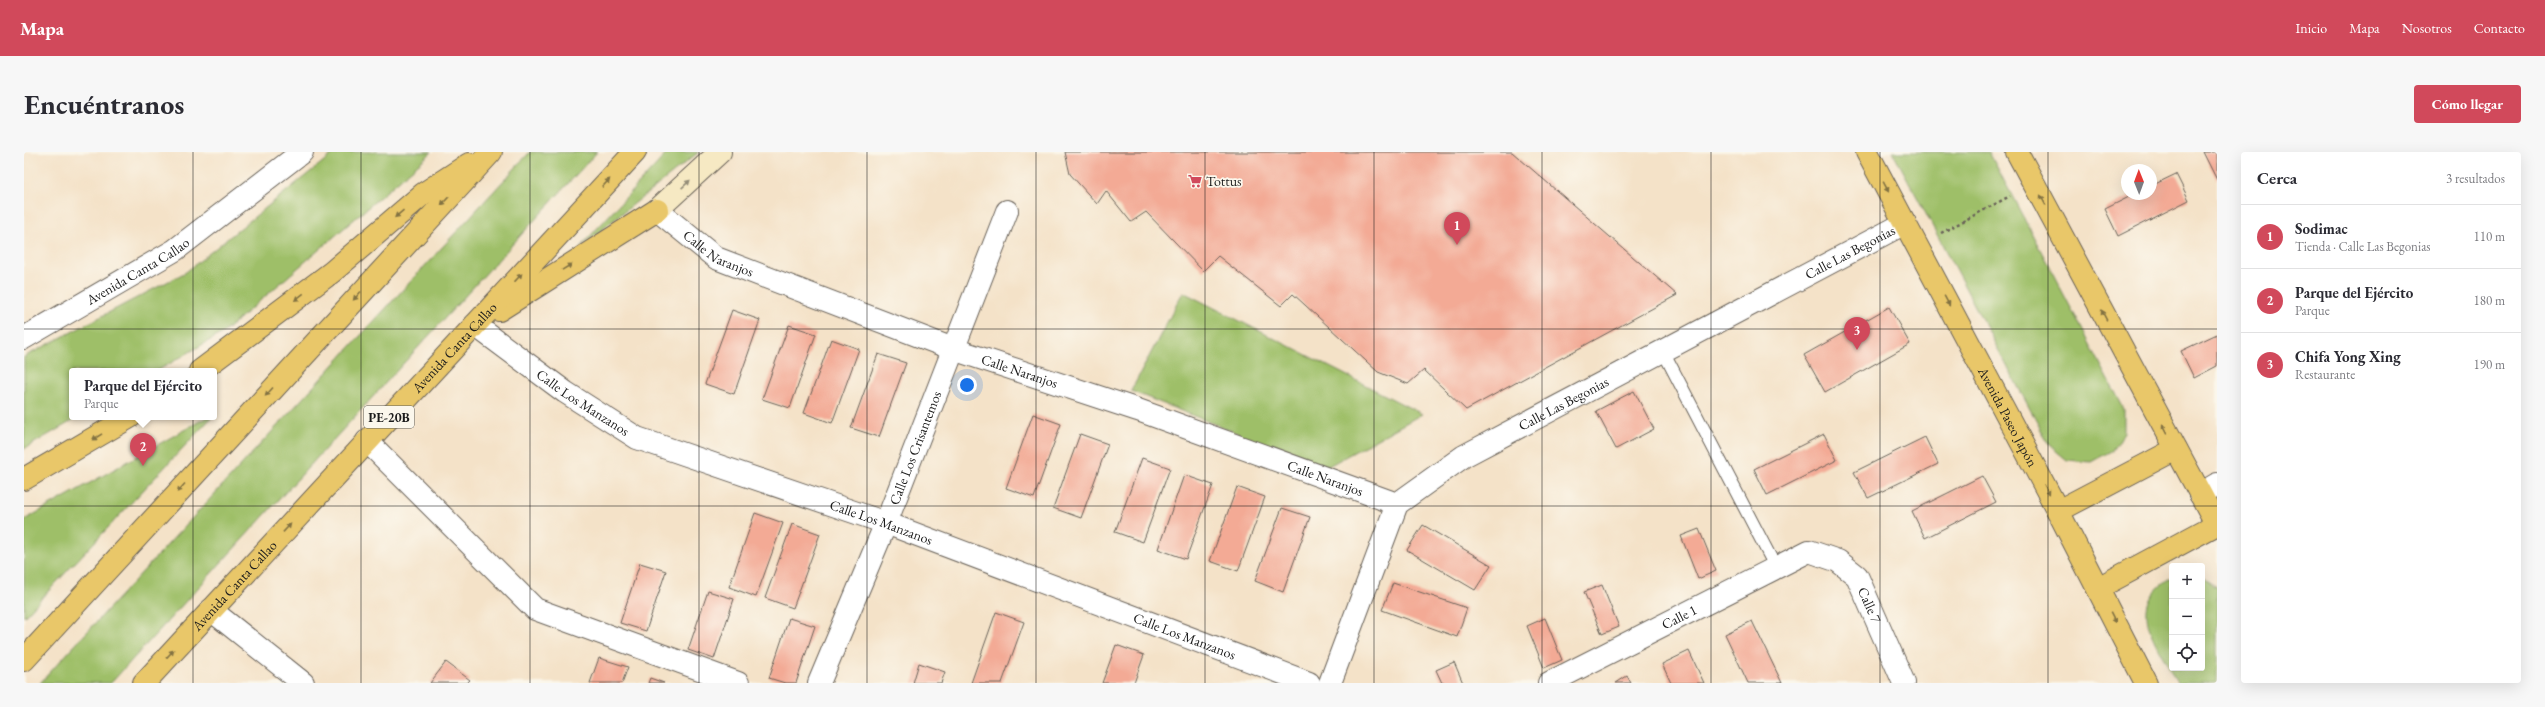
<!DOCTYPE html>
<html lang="es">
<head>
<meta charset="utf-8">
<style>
  body { margin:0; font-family:"EB Garamond",serif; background:#f7f7f7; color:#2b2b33 }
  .controls { position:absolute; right:12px; bottom:12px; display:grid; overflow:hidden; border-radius:4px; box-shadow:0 4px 16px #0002 }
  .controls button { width:36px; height:36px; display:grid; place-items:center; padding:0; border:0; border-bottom:1px solid #e1e1e2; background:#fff; color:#2b2b33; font:20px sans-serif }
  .compass { position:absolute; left:2097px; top:12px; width:36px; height:36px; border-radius:50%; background:#fff; box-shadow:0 4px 16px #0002; rotate:359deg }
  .you { position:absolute; left:943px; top:233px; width:14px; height:14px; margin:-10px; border:3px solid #fff; border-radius:50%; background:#1a73e8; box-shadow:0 0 0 6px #1a73e833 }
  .badge { display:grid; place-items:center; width:26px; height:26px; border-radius:50%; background:#d1495b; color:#fff; font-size:13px; font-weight:700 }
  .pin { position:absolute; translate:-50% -33px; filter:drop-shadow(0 1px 2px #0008) }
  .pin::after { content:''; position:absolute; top:21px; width:14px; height:12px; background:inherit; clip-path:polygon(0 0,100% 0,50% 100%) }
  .popup { position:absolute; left:45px; top:216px; width:148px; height:52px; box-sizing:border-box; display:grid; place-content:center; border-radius:4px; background:#fff; filter:drop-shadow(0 1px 3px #0005); font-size:13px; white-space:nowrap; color:#7c7c81 }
  .popup b { font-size:15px; color:#2b2b33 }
  .popup::after { content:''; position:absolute; left:50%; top:100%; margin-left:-8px; border:8px solid transparent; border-top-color:#fff }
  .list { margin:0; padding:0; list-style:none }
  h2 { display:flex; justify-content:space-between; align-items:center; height:52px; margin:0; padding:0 16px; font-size:17px }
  h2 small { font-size:13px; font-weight:400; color:#7c7c81 }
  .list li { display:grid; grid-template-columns:26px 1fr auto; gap:12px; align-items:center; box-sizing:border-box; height:64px; padding:0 16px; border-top:1px solid #e1e1e2 }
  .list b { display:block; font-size:15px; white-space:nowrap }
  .list p { margin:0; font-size:13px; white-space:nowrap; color:#7c7c81 }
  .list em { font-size:13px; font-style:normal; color:#7c7c81 }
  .icon { flex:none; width:22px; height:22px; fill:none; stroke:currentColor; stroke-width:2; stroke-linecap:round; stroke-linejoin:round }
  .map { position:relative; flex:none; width:2193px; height:531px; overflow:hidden; border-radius:4px }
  header { display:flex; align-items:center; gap:24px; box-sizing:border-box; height:56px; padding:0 20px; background:#d1495b; color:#fff }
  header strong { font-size:19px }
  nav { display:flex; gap:22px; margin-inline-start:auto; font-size:14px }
  .intro { display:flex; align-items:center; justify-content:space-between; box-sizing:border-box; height:96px; padding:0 24px }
  h1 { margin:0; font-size:28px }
  .button { padding:10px 18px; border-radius:4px; background:#d1495b; color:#fff; font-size:14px; font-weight:700 }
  main { display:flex; gap:24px; padding:0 24px }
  aside { flex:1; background:#fff; border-radius:4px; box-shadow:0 4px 16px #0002 }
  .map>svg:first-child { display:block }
  .green { fill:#9ebf67; stroke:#5d6e42 }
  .building { fill:#f3aa95 }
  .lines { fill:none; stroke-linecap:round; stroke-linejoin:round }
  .lane-casing { stroke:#686158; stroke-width:14 }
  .street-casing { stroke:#686158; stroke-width:24 }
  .secondary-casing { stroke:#686158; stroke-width:24 }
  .primary-casing { stroke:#686158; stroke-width:24 }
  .highway-casing { stroke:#686158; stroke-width:24 }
  .path { stroke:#686158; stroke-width:2.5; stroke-dasharray:3 3; stroke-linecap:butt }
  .lane { stroke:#fff; stroke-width:12 }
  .street { stroke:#fff; stroke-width:22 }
  .secondary { stroke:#f6e9c3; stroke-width:22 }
  .primary { stroke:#e9c769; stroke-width:22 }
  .highway { stroke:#e9c769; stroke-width:22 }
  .oneway { fill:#827242 }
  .oneway2 { fill:#948d78 }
  .grid { fill:none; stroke:#1c1c1c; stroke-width:1; stroke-opacity:0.55 }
  .labels { text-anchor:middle; stroke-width:3.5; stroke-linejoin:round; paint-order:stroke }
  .shield { fill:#fbf7ec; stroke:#5f5e5a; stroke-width:1 }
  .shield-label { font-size:13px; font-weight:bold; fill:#1c1c1c }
  .poi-label { font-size:14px; fill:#1c1c1c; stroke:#fbf7ec; text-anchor:start }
  .street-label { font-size:14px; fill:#1c1c1c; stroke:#fbf7ec }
</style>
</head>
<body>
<header>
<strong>Mapa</strong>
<nav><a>Inicio</a><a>Mapa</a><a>Nosotros</a><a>Contacto</a></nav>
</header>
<div class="intro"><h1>Encuéntranos</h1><a class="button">Cómo llegar</a></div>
<main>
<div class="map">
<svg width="2193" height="531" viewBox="0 0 2193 531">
  <rect width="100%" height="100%" fill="#fbf7ec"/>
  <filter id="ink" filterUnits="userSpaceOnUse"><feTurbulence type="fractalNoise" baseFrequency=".025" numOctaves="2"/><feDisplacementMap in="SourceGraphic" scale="8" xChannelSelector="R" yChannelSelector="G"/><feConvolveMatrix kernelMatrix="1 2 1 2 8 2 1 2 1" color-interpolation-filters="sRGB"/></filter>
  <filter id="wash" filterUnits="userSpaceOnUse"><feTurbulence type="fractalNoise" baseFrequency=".012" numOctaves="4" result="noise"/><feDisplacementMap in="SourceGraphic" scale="16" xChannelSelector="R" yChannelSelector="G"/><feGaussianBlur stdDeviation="0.9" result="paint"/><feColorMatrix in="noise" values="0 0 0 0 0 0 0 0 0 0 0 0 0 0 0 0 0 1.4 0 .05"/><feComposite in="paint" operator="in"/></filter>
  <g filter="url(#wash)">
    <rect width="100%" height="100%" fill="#f4e2c8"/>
    <!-- green -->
    <g class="green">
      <path d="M311,0h97l-208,180 -67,39h-85v46h7l-55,32v-92l162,-85z"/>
      <path d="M506,0h67l-486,531h-71z"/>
      <path d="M644,0h31l-120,96z"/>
      <path d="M1869,0h96l135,257v23l-11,18 -22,12 -24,-2 -18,-15z"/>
      <path d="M1159,140l239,122 -97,54 -194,-77z"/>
      <path d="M183,265h5l-188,200v-97z"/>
      <path d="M2148,425v91h30v-91l15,11v95h-39c-19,-36 -56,-78 -6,-106z"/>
    </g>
    <g id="blocks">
      <!-- building -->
      <g class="building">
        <path d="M1041,0h447l165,143 -211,115 -42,-40 -16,14 -30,-12 -85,-78 -12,12 -63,-50 -15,15 -57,-59 -15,10 -25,-31 -9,13 -27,-30z"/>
        <path d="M2179,0h14v28z"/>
        <path d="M2152,22l13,26 -71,36 -13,-27 30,-15h16v-8z"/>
        <path d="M1865,155l21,37 -85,48 -21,-37z"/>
        <path d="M708,158l28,10 -26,74 -29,-10z"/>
        <path d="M765,173l27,9 -26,74 -28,-9z"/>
        <path d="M2193,182v32l-23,12 -13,-27z"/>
        <path d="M807,187l28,10 -27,74 -28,-10z"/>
        <path d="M854,202l28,9 -27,74 -28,-9z"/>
        <path d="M1610,239l20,38 -38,20 -20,-38z"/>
        <path d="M1009,262l28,10 -27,74 -28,-10z"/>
        <path d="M1056,282l28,10 -27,74 -28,-10z"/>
        <path d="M1800,282l13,26 -70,35 -13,-26z"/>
        <path d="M1901,285l13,27 -70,34 -14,-26z"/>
        <path d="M1118,306l28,10 -27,74 -28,-10z"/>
        <path d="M1160,323l29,10 -27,74 -28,-10z"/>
        <path d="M1958,324l14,26 -71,36 -13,-27z"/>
        <path d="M1213,335l28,10 -27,74 -28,-10z"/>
        <path d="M1258,356l28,9 -27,75 -28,-11z"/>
        <path d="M731,361l28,10 -27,74 -27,-10z"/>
        <path d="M768,372l28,10 -27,74 -28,-10z"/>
        <path d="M1399,373l68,40 -16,25 -68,-40z"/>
        <path d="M1675,377l17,42 -18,8 -17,-43z"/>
        <path d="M616,411l26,8 -20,60 -26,-8z"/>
        <path d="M1369,431l74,25 -10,29 -75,-27z"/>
        <path d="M1578,433l17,42 -17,7 -18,-42z"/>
        <path d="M684,439l26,8 -20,60 -26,-9z"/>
        <path d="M972,460l28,10 -22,61h-31z"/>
        <path d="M765,466l26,8 -19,57h-11l-16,-5z"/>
        <path d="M1521,466l17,42 -18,8 -17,-42z"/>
        <path d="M1728,469l30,62h-34l-23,-49z"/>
        <path d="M1092,493l28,10 -10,28h-32z"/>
        <path d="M1665,499l15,32h-33l-9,-19z"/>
        <path d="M575,506l29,9 -6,16h-32z"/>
        <path d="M422,510l24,18 -3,3h-37z"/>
        <path d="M1430,510l9,21h-21l-6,-13z"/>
        <path d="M895,511l26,9 -4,11h-28z"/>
        <path d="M1603,524l4,7h-15z"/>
        <path d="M626,526l14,5h-16z"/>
      </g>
    </g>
  </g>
  <g filter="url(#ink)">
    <use href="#blocks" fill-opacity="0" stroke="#686158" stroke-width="1"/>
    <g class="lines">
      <defs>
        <path id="lane" d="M1639,199l113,217"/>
        <g id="street">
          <path id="s1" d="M633,58l59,48 237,91 185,61 259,94"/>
          <path id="s2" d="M451,173l90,67 72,46 249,85 423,160"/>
          <path id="s3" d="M0,186l151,-88 127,-98"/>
          <path d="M343,289l168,168 203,74"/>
          <path d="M2176,342l17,-10"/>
          <path d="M187,458l92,73"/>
          <path id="s4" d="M795,531l67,-160 121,-312"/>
          <path id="s5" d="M1306,531l67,-179 67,-48 441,-233"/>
          <path id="s6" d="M1525,531l260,-132 29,10 19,15 47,107"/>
        </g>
        <path id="secondary" d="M633,58l63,-58"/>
        <g id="primary">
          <path id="s7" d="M1843,0l191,359 88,172"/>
          <path d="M1993,0l200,373"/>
          <path d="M2034,359l118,-62"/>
          <path d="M2074,436l119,-64"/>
        </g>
        <g id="highway">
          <path d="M475,158l158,-100"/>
          <path d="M176,219l132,-99 91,-78 46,-30"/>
          <path d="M0,327l106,-62"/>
          <path d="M0,508l467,-508"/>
          <path id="s8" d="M120,531l491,-531"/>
        </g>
      </defs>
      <!-- lane casing -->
      <use href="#lane" class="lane-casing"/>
      <!-- street casing -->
      <use href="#street" class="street-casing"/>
      <!-- secondary casing -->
      <use href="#secondary" class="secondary-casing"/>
      <!-- primary casing -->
      <use href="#primary" class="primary-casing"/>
      <!-- highway casing -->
      <use href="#highway" class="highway-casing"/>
      <!-- path -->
      <path class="path" d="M1917,81l69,-37"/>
      <!-- lane -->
      <use href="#lane" class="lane"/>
      <!-- street -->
      <use href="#street" class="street"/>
      <!-- secondary -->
      <use href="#secondary" class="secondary"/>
      <!-- primary -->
      <use href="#primary" class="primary"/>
      <!-- highway -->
      <use href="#highway" class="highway"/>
    </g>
    <!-- one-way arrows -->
    <defs><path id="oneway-solid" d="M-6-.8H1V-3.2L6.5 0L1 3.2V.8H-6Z"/></defs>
    <g class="oneway">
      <use href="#oneway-solid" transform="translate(582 31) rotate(-47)"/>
      <use href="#oneway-solid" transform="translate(1862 35) rotate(62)"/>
      <use href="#oneway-solid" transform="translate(2019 48) rotate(-118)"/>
      <use href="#oneway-solid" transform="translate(421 49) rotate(133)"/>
      <use href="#oneway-solid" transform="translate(375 62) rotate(139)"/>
      <use href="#oneway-solid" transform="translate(543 115) rotate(-32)"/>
      <use href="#oneway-solid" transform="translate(494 126) rotate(-47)"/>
      <use href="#oneway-solid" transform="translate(333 144) rotate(132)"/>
      <use href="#oneway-solid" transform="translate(275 145) rotate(142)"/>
      <use href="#oneway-solid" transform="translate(1923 149) rotate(62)"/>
      <use href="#oneway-solid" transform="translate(2080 163) rotate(-118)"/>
      <use href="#oneway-solid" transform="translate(245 240) rotate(132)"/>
      <use href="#oneway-solid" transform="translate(2141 277) rotate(-118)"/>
      <use href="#oneway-solid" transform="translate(73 285) rotate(148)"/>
      <use href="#oneway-solid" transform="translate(157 336) rotate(132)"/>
      <use href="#oneway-solid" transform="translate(2023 338) rotate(62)"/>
      <use href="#oneway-solid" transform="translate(263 376) rotate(-47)"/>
      <use href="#oneway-solid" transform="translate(2089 466) rotate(63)"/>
      <use href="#oneway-solid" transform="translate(146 502) rotate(-47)"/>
    </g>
    <use class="oneway2" href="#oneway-solid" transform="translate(662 32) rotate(-43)"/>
  </g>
  <!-- grid -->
  <path class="grid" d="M169,0v531M337,0v531M506,0v531M675,0v531M843,0v531M1012,0v531M1181,0v531M1350,0v531M1518,0v531M1687,0v531M1856,0v531M2024,0v531M0,177h2193M0,354h2193"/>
  <!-- icons -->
  <defs>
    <symbol id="supermarket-bare" viewBox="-9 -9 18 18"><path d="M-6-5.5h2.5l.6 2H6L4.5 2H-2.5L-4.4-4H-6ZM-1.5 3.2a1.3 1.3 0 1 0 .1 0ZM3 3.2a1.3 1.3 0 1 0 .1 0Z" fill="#d1495b" stroke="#fbf7ec" stroke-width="2.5" paint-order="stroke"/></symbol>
  </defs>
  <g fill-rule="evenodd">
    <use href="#supermarket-bare" x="1161" y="19" width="20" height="20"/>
  </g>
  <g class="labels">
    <!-- shield labels -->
    <rect class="shield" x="340" y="254" width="50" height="22" rx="3"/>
    <g class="shield-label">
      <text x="365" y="270">PE-20B</text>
    </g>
    <!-- poi labels -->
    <g class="poi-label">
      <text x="1182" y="34">Tottus</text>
    </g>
    <!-- street labels -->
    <g class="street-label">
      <text dy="5" stroke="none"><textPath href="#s1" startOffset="76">Calle Naranjos</textPath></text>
      <text dy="5" stroke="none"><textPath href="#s5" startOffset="710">Calle Las Begonias</textPath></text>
      <text dy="5" stroke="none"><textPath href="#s3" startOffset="132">Avenida Canta Callao</textPath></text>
      <text dy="5" stroke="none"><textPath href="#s8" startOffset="457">Avenida Canta Callao</textPath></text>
      <text dy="5" stroke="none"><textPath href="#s1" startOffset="400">Calle Naranjos</textPath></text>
      <text dy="5" stroke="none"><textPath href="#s2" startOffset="133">Calle Los Manzanos</textPath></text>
      <text dy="5" stroke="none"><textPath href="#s5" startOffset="386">Calle Las Begonias</textPath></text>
      <text dy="5" stroke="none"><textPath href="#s7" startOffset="300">Avenida Paseo Japón</textPath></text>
      <text dy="5" stroke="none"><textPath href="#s4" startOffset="254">Calle Los Crisantemos</textPath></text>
      <text dy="5" stroke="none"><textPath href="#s1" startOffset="724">Calle Naranjos</textPath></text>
      <text dy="5" stroke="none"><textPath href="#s2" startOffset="456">Calle Los Manzanos</textPath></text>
      <text dy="5" stroke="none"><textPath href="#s8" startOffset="133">Avenida Canta Callao</textPath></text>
      <text dy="5" stroke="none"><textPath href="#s6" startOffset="378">Calle 7</textPath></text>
      <text dy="5" stroke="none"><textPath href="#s6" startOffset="146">Calle 1</textPath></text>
      <text dy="5" stroke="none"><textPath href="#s2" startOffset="780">Calle Los Manzanos</textPath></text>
    </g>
  </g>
</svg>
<div class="controls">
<button>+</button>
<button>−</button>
<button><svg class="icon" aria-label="locate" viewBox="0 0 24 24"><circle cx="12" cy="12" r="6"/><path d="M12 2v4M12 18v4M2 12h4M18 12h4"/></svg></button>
</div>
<svg class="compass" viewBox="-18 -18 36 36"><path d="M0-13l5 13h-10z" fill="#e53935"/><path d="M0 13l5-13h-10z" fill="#7c7c81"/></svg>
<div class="you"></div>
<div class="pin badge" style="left:1433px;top:93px">1</div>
<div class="pin badge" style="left:119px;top:314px">2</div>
<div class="popup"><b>Parque del Ejército</b>Parque</div>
<div class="pin badge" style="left:1833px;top:198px">3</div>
</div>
<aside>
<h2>Cerca<small>3 resultados</small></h2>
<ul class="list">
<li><span class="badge">1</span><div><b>Sodimac</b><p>Tienda · Calle Las Begonias</p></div><em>110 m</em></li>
<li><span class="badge">2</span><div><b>Parque del Ejército</b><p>Parque</p></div><em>180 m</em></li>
<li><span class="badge">3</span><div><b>Chifa Yong Xing</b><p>Restaurante</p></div><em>190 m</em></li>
</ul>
</aside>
</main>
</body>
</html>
